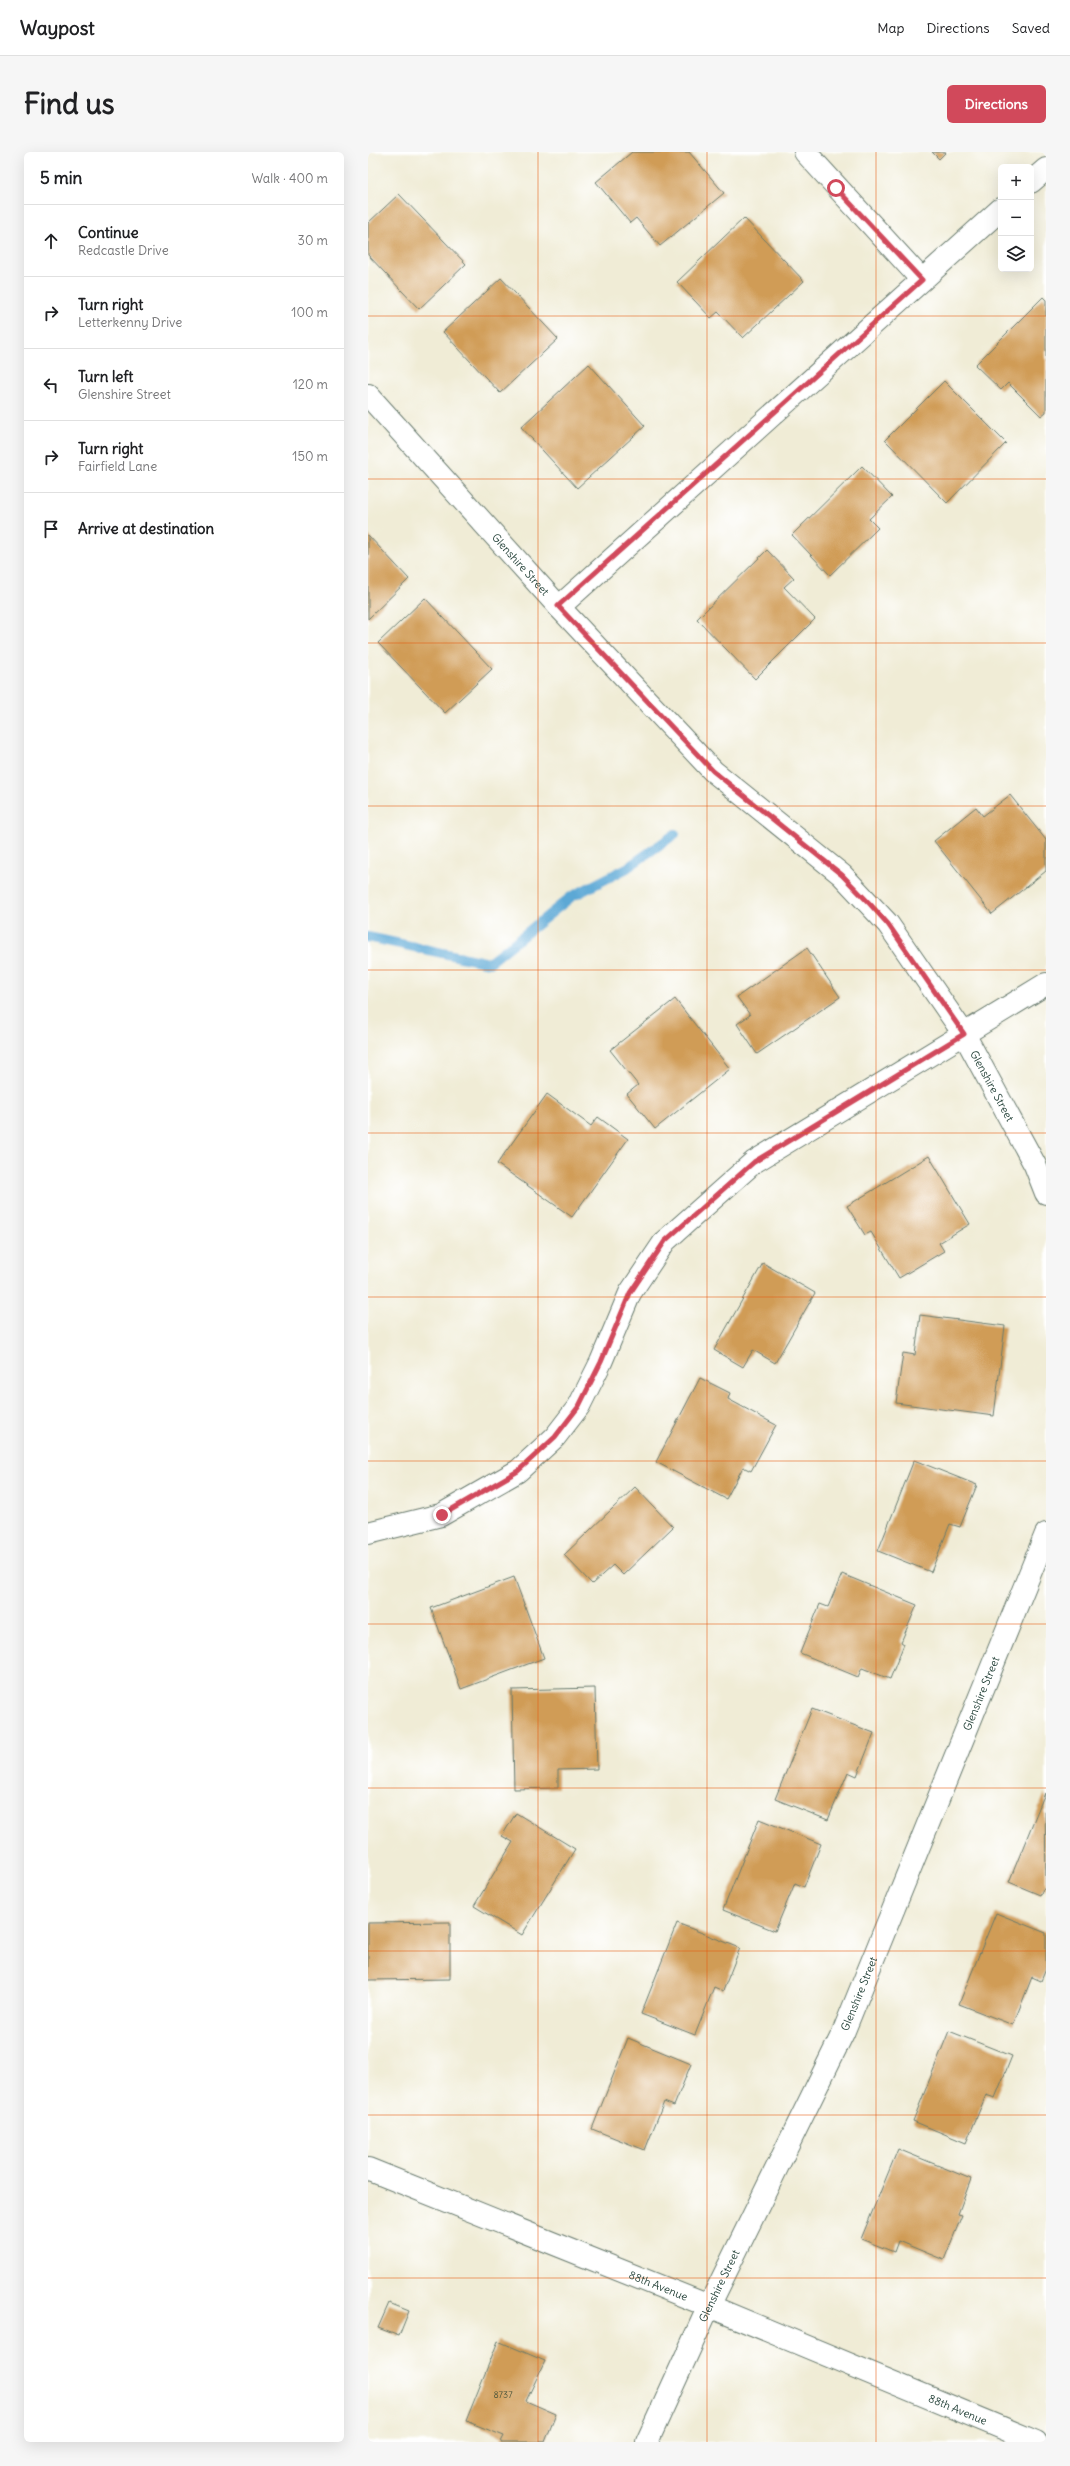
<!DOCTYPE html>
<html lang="en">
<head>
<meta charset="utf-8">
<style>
  body { margin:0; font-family:Delius,sans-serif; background:#f6f6f6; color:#202124 }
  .controls { position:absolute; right:12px; top:12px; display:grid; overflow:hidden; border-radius:6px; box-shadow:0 4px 16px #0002 }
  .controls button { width:36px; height:36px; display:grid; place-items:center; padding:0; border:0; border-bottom:1px solid #e0e0e0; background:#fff; color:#202124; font:20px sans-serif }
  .stop { position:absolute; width:12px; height:12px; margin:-9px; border:3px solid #d1495b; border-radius:50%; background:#fff }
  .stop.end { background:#d1495b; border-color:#fff; box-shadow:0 1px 4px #0008 }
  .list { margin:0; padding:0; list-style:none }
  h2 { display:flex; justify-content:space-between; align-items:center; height:52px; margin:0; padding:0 16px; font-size:17px }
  h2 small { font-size:13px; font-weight:400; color:#757577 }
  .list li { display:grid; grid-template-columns:26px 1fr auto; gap:12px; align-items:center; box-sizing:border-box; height:72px; padding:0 16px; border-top:1px solid #e0e0e0 }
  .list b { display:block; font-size:15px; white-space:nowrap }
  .list p { margin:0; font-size:13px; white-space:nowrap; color:#757577 }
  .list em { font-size:13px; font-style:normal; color:#757577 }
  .icon { flex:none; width:22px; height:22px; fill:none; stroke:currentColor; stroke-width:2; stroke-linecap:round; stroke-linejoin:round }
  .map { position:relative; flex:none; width:678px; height:2290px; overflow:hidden; border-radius:6px }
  header { display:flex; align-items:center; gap:24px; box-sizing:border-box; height:56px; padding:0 20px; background:#fff; border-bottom:1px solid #e0e0e0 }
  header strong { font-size:19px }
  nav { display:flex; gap:22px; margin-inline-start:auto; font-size:14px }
  .intro { display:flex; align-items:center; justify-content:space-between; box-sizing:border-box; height:96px; padding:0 24px }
  h1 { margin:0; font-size:28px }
  .button { padding:10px 18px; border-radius:6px; background:#d1495b; color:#fff; font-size:14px; font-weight:700 }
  main { display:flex; gap:24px; padding:0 24px }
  aside { flex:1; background:#fff; border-radius:6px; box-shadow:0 4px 16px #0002 }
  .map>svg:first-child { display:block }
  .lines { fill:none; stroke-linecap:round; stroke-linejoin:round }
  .stream { stroke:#5ca8d5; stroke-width:10 }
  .building { fill:#d09c56 }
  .street-casing { stroke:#687a6d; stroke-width:24 }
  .street { stroke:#fff; stroke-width:22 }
  .route { stroke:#d1495b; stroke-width:5 }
  .grid { fill:none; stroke:#e8590c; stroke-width:1; stroke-opacity:0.55 }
  .labels { text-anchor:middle; stroke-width:3; stroke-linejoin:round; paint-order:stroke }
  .number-label { font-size:9px; fill:#4b553c }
  .street-label { font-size:11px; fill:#1f3d34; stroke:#fff }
</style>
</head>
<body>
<header>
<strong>Waypost</strong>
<nav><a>Map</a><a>Directions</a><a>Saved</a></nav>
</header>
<div class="intro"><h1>Find us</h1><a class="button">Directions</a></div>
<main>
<aside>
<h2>5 min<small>Walk · 400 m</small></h2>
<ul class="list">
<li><svg class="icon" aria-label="ahead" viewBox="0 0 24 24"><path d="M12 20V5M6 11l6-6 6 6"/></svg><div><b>Continue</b><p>Redcastle Drive</p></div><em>30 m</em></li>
<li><svg class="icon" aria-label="right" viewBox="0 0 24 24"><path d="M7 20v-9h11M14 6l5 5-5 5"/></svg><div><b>Turn right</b><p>Letterkenny Drive</p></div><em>100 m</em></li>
<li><svg class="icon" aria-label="left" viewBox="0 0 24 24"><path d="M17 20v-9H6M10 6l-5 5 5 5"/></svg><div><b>Turn left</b><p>Glenshire Street</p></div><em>120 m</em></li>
<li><svg class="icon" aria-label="right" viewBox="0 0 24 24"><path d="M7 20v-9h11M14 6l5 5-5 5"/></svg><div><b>Turn right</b><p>Fairfield Lane</p></div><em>150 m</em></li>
<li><svg class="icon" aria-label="arrive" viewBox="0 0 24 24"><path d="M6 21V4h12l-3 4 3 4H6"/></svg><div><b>Arrive at destination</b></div></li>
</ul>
</aside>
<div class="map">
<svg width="678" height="2290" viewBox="0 0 678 2290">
  <rect width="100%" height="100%" fill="#fff"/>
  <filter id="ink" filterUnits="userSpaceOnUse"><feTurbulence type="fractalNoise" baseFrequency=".025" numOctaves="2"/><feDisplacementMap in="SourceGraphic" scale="8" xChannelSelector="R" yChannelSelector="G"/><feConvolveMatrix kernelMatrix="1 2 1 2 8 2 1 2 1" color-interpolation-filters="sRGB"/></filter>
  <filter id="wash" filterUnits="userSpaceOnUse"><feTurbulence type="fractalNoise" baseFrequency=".012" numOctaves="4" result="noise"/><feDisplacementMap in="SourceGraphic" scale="16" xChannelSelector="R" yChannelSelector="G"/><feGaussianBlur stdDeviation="0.9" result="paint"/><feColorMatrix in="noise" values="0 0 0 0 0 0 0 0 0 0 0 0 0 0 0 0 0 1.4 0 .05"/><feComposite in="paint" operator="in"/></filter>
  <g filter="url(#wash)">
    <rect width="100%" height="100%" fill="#f0ecd6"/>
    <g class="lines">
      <!-- stream -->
      <path class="stream" d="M0,785l121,26 82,-66 56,-29 48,-34"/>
    </g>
    <g id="blocks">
      <!-- building -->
      <g class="building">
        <path d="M264,0h57l35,41 -64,53 -24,-28 -6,5 -34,-41z"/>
        <path d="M564,0h14l-7,7z"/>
        <path d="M31,42l67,70 -47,45 -51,-54v-32z"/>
        <path d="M376,66l60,63 -61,57 -25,-26 -7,6 -34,-36z"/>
        <path d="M133,126l57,61 -58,54 -57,-61z"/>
        <path d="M675,145l3,3v112l-5,4 -33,-33 -7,7 -26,-25z"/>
        <path d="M221,212l56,62 -68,62 -56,-61z"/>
        <path d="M576,229l62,62 -59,60 -62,-63z"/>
        <path d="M494,314l30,31 -23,22 9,9 -48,47 -38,-40z"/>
        <path d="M0,383l41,44 -41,40z"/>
        <path d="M399,398l27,28 -10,9 31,32 -60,60 -58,-60z"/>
        <path d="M57,446l67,71 -47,44 -67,-70z"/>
        <path d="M642,643l36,45v31l-54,43 -58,-73 42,-34 7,9z"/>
        <path d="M439,796l33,49 -83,57 -20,-30 13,-9 -13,-18z"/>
        <path d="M307,847l55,70 -75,60 -28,-35 11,-9 -28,-35z"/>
        <path d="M179,942l44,32 7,-9 30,22 -56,78 -75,-53z"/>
        <path d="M561,1004l41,68 -31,19 5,8 -45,27 -28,-46 -6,3 -18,-29z"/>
        <path d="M395,1111l52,30 -40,70 -22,-13 -10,17 -29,-17z"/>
        <path d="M552,1163l85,11 -11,90 -98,-13 7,-50 12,2z"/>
        <path d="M332,1226l30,15 -2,6 48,26 -25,46 -8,-4 -17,32 -70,-37z"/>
        <path d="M546,1308l63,25 -17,42 -10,-3 -19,48 -53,-21z"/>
        <path d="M267,1335l38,40 -50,48 -10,-10 -21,19 -28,-29z"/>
        <path d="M474,1422l75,31 -16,37 3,2 -14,35 -28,-11 -4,9 -58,-24 20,-49 8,3z"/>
        <path d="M146,1425l30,81 -83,31 -30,-81z"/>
        <path d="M227,1536l2,81 -39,1v18l-44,1 -2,-99z"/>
        <path d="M444,1557l62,24 -17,43 -9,-4 -20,48 -53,-21z"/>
        <path d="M677,1641l1,97 -3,-1 -3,6 -31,-13z"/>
        <path d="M148,1661l59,36 -53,86 -48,-29 39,-64 -11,-6z"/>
        <path d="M391,1667l62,25 -17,43 -9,-4 -20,48 -52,-21z"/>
        <path d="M628,1761l50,20v36l-5,12 -9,-4 -19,48 -54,-21z"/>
        <path d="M82,1770v57l-82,1v-57z"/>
        <path d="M309,1771l63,25 -17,43 -9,-4 -19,48 -54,-21z"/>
        <path d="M581,1879l63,25 -17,42 -9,-3 -20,48 -53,-22z"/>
        <path d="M260,1886l63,26 -17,42 -10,-4 -19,48 -53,-21z"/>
        <path d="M530,1997l73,30 -13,35 4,1 -18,45 -46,-19 -4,11 -33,-13z"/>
        <path d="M21,2151l20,8 -10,25 -21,-8z"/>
        <path d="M130,2189l47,20 -19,40 30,13 -11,28h-44l3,-6 -38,-15z"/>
      </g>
    </g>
  </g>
  <g filter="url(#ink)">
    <use href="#blocks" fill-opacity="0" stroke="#687a6d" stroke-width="1"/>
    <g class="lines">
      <defs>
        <g id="street">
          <path d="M437,0l117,128"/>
          <path d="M663,30l15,-13"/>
          <path id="s1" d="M0,243l191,212 154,164 129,104 46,49 76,110 71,131 11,28"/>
          <path d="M191,455l442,-398"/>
          <path d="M0,1381l73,-18 77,-44 37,-34 24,-31 22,-44 29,-69 35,-52 89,-79 292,-178"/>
          <path id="s2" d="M0,2017l341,137 327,136"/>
          <path id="s3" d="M279,2290l62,-136 134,-273 203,-499"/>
        </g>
      </defs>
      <!-- street casing -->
      <use href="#street" class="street-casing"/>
      <!-- street -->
      <use href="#street" class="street"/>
    </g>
  </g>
  <g class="lines" filter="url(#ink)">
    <!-- route -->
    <path class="route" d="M74,1363l76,-44 37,-34 24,-31 22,-44 29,-69 35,-52 89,-79 210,-128 -76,-110 -18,-20 -28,-29 -129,-104 -155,-165 364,-326 -86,-92"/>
  </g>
  <!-- grid -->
  <path class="grid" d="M170,0v2290M339,0v2290M508,0v2290M0,164h678M0,327h678M0,491h678M0,654h678M0,818h678M0,981h678M0,1145h678M0,1309h678M0,1472h678M0,1636h678M0,1799h678M0,1963h678M0,2126h678"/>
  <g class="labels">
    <!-- number labels -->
    <g class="number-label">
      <text x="135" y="2246">8737</text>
    </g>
    <!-- street labels -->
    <g class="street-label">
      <text dy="4" stroke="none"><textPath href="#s1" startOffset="228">Glenshire Street</textPath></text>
      <text dy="4" stroke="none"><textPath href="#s1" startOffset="936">Glenshire Street</textPath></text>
      <text dy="4" stroke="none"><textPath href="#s3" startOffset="820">Glenshire Street</textPath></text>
      <text dy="4" stroke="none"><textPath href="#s3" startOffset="496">Glenshire Street</textPath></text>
      <text dy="4" stroke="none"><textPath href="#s2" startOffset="313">88th Avenue</textPath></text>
      <text dy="4" stroke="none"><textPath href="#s3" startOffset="172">Glenshire Street</textPath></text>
      <text dy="4" stroke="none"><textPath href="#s2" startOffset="637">88th Avenue</textPath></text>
    </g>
  </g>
</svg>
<div class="controls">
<button>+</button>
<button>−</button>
<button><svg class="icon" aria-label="layers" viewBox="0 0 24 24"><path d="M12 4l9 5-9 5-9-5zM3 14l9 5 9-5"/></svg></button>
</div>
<div class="stop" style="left:468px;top:36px"></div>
<div class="stop end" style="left:74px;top:1363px"></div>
</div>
</main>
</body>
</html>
